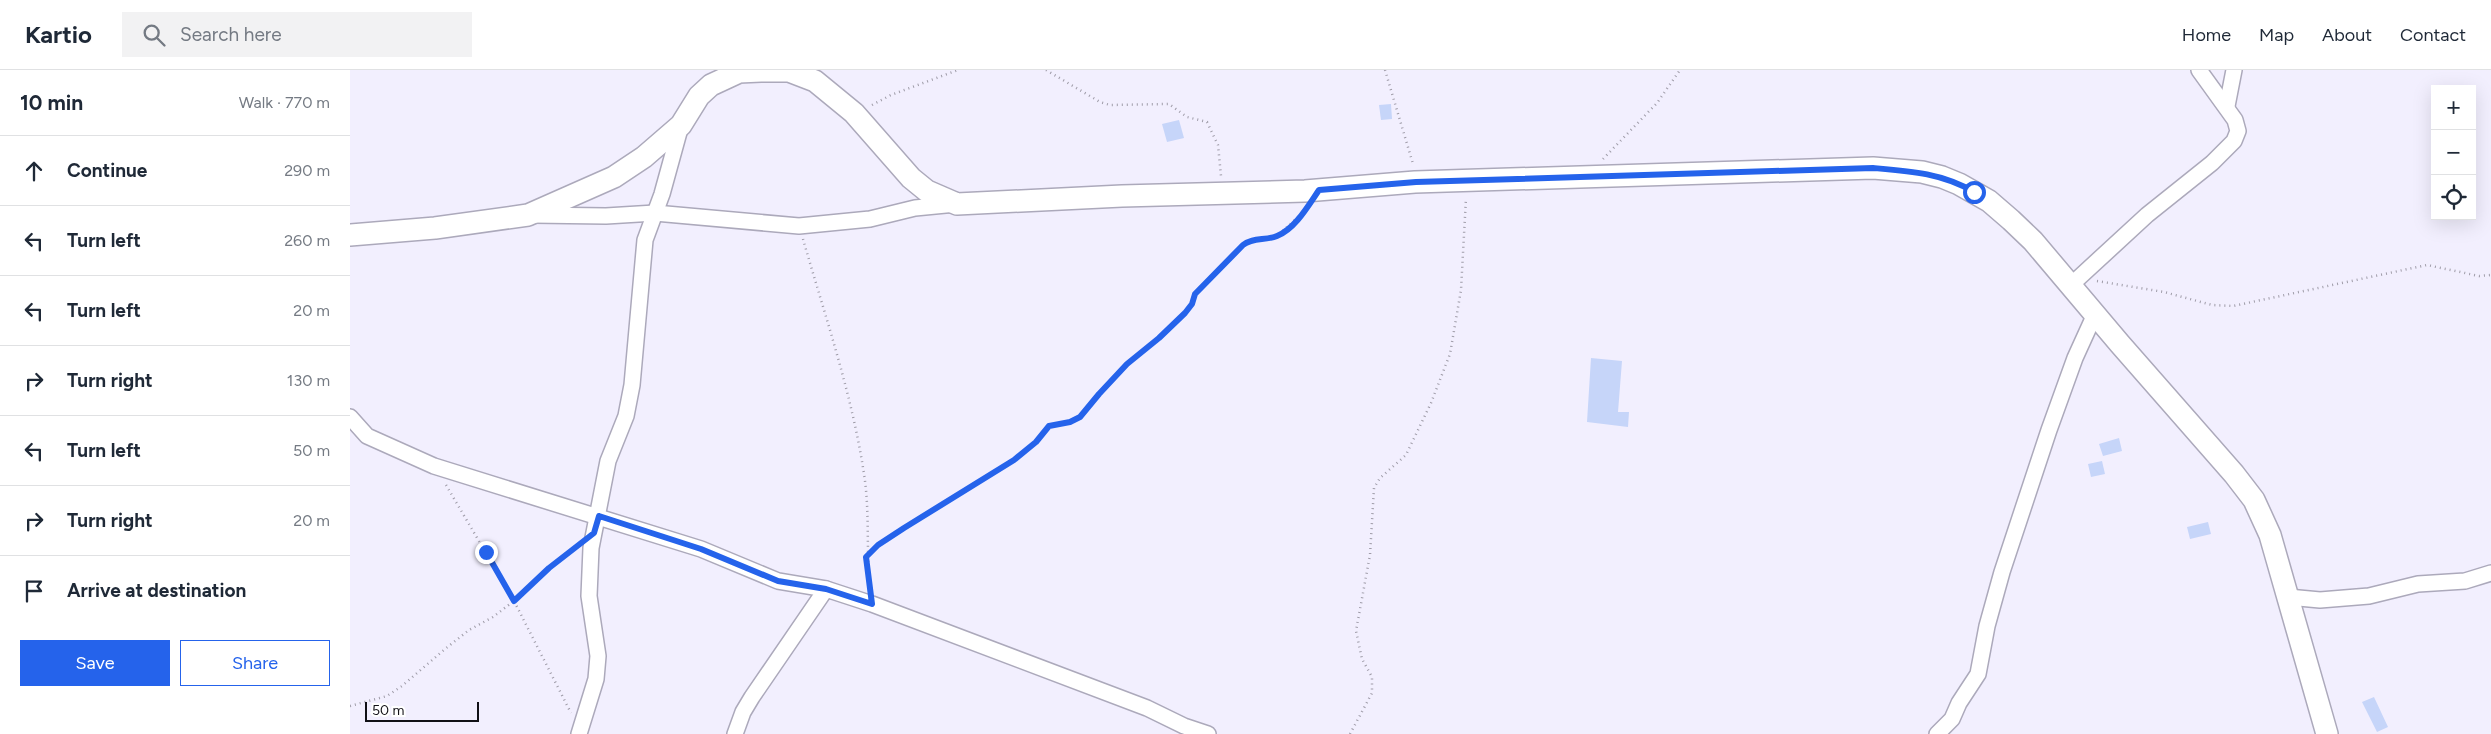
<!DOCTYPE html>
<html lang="en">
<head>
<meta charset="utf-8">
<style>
  body { margin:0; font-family:Figtree,sans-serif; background:#f2f2f3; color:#1f2937 }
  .controls { position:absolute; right:15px; top:15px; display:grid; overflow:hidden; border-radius:0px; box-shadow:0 5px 20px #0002 }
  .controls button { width:45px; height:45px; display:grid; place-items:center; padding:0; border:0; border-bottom:1px solid #e0e1e3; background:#fff; color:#1f2937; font:25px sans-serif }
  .scale { position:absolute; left:15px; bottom:12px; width:114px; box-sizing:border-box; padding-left:5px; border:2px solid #111016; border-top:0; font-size:14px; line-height:18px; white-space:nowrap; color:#111016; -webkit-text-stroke:4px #fff; paint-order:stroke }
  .stop { position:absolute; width:15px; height:15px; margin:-11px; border:4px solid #2563eb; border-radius:50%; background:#fff }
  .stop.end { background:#2563eb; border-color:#fff; box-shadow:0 1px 5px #0008 }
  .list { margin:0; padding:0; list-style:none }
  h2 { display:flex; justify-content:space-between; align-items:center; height:65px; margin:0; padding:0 20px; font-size:21px }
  h2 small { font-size:16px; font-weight:400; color:#747a83 }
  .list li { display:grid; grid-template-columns:32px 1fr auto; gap:15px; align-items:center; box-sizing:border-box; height:70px; padding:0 20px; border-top:1px solid #e0e1e3 }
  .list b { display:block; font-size:19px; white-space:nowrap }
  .list em { font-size:16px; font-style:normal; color:#747a83 }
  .actions { display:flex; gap:10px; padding:15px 20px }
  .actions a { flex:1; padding:11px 0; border:1px solid #2563eb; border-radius:0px; text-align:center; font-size:18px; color:#2563eb }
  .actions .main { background:#2563eb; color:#fff }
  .icon { flex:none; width:28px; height:28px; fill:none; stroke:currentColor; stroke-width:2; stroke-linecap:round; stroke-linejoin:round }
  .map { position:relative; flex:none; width:2141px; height:664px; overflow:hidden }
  header { display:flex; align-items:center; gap:30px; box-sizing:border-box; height:70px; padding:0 25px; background:#fff; border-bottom:1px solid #e0e1e3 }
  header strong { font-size:24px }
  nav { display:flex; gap:28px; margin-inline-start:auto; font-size:18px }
  .search { width:350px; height:45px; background:#f2f2f3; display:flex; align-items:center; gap:12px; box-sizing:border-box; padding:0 18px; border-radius:0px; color:#747a83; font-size:19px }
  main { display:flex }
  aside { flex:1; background:#fff }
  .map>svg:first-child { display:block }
  .building { fill:#c6d5f9 }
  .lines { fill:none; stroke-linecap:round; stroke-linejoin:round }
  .street-casing { stroke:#aca9bb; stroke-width:18 }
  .secondary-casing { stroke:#aca9bb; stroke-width:24 }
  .path { stroke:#9f9ca8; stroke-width:2.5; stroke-dasharray:1 4; stroke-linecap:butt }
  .street { stroke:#fff; stroke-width:15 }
  .secondary { stroke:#fff; stroke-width:21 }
  .route { stroke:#2563eb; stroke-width:6 }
</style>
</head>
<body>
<header>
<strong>Kartio</strong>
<div class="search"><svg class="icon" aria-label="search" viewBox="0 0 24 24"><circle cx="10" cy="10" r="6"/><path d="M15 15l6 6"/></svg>Search here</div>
<nav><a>Home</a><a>Map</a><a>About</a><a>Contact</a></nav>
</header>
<main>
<aside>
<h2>10 min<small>Walk · 770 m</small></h2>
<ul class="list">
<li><svg class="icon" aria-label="ahead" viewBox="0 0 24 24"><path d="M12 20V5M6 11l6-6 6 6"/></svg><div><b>Continue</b></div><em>290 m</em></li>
<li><svg class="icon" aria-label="left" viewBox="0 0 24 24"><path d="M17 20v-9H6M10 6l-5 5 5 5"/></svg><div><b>Turn left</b></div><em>260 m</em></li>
<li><svg class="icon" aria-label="left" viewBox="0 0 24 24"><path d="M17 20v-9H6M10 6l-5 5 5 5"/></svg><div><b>Turn left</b></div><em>20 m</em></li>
<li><svg class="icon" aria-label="right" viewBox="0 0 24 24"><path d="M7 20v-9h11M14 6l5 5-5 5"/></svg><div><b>Turn right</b></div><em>130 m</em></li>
<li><svg class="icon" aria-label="left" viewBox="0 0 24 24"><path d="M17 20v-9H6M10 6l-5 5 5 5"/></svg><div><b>Turn left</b></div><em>50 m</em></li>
<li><svg class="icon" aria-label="right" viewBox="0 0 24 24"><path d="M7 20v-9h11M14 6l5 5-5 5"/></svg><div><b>Turn right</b></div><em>20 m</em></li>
<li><svg class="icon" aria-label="arrive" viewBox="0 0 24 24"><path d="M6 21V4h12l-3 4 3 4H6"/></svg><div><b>Arrive at destination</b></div></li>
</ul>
<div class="actions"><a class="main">Save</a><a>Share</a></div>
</aside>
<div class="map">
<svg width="2141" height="664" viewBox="0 0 2141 664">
  <rect width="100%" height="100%" fill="#f2effe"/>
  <!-- building -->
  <g class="building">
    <path d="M1041,34l1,15 -11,1 -2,-15z"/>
    <path d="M829,50l5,18 -17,4 -5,-18z"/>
    <path d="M1241,288l31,3 -4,51h11l-1,15 -41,-5z"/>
    <path d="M1769,368l3,13 -19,5 -4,-12z"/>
    <path d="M1752,391l3,13 -14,3 -3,-13z"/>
    <path d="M1858,452l3,12 -21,5 -3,-12z"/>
    <path d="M2024,627l14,30 -11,5 -15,-30z"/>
  </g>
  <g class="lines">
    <defs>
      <g id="street">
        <path d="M1877,36l7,-36"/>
        <path d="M182,145l74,1 49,-3 144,13 71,-7 45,-11 41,-4"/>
        <path d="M1721,215l76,-70 65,-52 22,-22 4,-10 -3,-11 -36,-50"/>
        <path d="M0,347l17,19 67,30 267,83 77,32 48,8 46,15 275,104 37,18 24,8"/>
        <path d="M1938,527l32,3 49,-4 49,-12 47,-3 26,-8"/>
        <path d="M229,664l17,-55 2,-23 -9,-60 2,-48 17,-87 18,-45 6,-31 13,-145 17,-46 19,-69"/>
        <path d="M385,664l8,-22 9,-15 74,-108"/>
        <path d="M1587,664l15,-15 7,-16 19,-29 9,-48 15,-54 47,-142 26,-72 20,-44"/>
      </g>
      <path id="secondary" d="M0,165l85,-7 93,-13 86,-38 30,-20 37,-32 18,-29 12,-11 28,-13 22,-1h28l26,10 39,32 57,65 16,13 30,13 165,-8 183,-5 110,-9 458,-14 49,4 20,5 17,7 30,17 22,19 22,21 87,103 114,130 20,26 16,35 57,199"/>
    </defs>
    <!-- street casing -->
    <use href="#street" class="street-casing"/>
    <!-- secondary casing -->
    <use href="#secondary" class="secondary-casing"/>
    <!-- path -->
    <g class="path">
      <path d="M696,0l54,32 10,3 59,-1 18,13 20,5 11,23 3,31"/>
      <path d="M1035,0l28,94"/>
      <path d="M522,35l19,-10 67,-25"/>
      <path d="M1253,89l54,-56 23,-33"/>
      <path d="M453,169c22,77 49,155 61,235 6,38 2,76 6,114"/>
      <path d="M1747,211l67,11 48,13 21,1 194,-41 52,11 12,-1"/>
      <path d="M96,415l67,114 58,114"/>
      <path d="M517,487l11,-12 26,-17 110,-68 22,-18 13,-15 25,-6 6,-4 19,-23 28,-30 32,-26 26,-25 7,-9 3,-11 48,-48 8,-5 26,-4 29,-26"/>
      <path d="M0,636l37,-10 15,-10 43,-37 24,-19 24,-13 30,-23 15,-16 37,-30"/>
      <path d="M1000,664l22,-41v-16l-10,-18 -6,-28 14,-76 4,-67 6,-10 26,-23 25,-52 19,-49 11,-64 5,-92"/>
    </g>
    <!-- street -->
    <use href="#street" class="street"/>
    <!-- secondary -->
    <use href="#secondary" class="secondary"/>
  </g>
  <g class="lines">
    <!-- route -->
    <path class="route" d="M136,482l28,49 35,-33 45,-35 5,-17 102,33 77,32 48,8 46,15 -6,-47 12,-12 26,-17 110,-68 22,-18 13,-16 21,-4 10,-5 19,-23 28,-30 32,-26 26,-25 7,-9 3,-10 48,-49c10,-8 22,-4 34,-9 18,-7 31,-30 42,-46l97,-8 457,-14c36,3 69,5 101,24"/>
  </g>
</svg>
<div class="controls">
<button>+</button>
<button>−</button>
<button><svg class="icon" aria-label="locate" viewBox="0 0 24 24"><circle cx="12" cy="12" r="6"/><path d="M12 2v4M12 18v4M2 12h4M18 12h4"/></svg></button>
</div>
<div class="scale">50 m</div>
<div class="stop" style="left:1624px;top:122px"></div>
<div class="stop end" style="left:136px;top:482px"></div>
</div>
</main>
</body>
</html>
